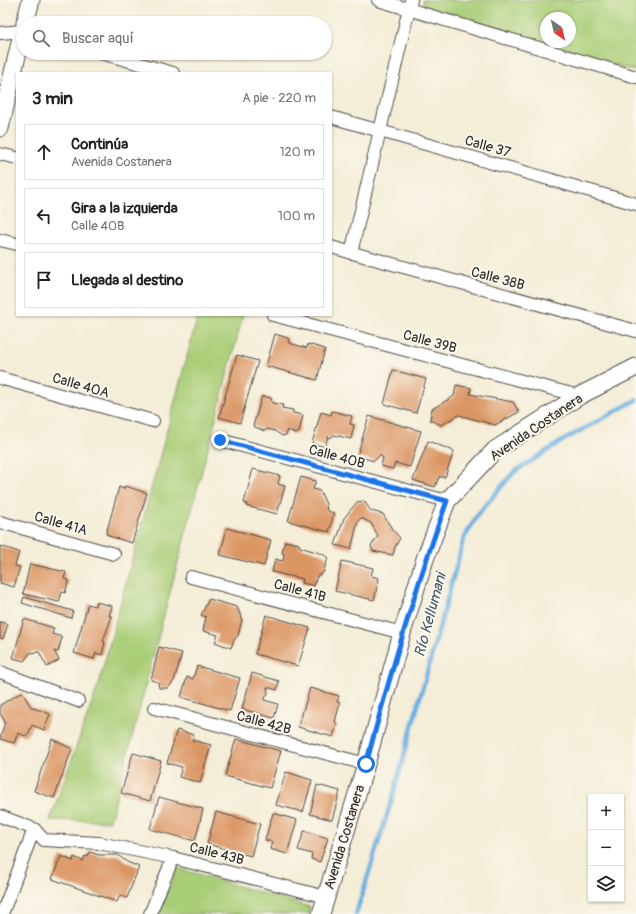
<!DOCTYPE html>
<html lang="es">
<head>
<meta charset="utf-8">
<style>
  body { margin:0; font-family:Pangolin,sans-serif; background:#f2f2f2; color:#202124 }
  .controls { position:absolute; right:12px; bottom:12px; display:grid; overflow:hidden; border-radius:0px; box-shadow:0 1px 3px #0004 }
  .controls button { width:36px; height:36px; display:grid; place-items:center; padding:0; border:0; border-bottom:1px solid #e0e0e0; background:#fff; color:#202124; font:20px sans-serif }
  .compass { position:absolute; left:540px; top:12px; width:36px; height:36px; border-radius:50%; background:#fff; box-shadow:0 1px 3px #0004; rotate:146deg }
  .stop { position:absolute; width:12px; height:12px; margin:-9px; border:3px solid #1a73e8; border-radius:50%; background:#fff }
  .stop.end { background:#1a73e8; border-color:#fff; box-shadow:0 1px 4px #0008 }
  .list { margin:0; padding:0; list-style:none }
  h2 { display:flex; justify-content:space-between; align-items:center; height:52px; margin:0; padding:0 16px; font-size:17px }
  h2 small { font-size:13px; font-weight:400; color:#757577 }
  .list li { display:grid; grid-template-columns:26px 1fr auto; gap:12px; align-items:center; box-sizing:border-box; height:56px; margin:0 8px 8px; padding:0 8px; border:1px solid #e0e0e0; border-radius:0px }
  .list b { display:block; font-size:15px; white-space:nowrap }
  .list p { margin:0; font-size:13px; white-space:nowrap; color:#757577 }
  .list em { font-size:13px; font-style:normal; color:#757577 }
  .icon { flex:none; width:22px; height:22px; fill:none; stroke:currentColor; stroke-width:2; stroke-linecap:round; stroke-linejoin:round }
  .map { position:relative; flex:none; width:636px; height:914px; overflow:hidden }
  .search { position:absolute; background:#fff; box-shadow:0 1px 3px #0004; left:16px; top:16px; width:316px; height:44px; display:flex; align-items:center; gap:10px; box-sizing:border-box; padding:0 14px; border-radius:22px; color:#757577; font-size:15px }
  .panel { position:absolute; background:#fff; box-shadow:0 1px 3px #0004; left:16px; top:72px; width:316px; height:244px; border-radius:0px }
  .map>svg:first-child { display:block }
  .green { fill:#aace78; stroke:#6a7c52; fill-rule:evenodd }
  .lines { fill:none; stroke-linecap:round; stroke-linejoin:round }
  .stream { stroke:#6aaee0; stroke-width:4.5 }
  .building { fill:#db9564 }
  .street-casing { stroke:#494845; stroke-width:14 }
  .secondary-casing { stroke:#494845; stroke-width:19 }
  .street { stroke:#fff; stroke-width:12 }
  .secondary { stroke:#fff; stroke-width:17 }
  .route { stroke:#1a73e8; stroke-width:5 }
  .labels { text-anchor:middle; stroke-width:4; stroke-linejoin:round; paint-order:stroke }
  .street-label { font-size:14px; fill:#2b2b2b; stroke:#fbf7ec }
  .water-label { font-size:15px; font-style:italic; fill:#41596a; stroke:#fbf7ec }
</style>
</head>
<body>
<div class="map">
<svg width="636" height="914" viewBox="0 0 636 914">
  <rect width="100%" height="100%" fill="#fbf7ec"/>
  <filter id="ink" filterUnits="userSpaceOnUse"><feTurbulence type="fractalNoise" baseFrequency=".025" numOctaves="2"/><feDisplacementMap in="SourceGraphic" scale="8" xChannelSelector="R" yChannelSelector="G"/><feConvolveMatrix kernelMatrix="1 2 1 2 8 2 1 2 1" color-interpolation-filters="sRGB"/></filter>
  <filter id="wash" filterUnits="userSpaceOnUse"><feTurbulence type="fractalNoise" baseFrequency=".012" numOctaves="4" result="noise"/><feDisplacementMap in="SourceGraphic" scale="16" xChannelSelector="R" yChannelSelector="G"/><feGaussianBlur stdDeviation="0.9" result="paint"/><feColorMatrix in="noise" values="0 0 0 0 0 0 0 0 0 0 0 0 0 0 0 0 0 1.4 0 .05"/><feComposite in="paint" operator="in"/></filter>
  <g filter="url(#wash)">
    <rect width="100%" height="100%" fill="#f4edd7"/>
    <!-- green -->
    <g class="green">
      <path d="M423,0h213v71l-213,-57zM546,18h24v24h-24z"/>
      <path d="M198,315h45l-133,506 -60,-1 49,-137z"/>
      <path d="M177,868l133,39 -2,7h-149z"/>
    </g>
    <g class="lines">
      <!-- stream -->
      <path class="stream" d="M356,914l36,-115 72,-261 14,-24 36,-42 53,-34 69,-38"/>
    </g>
    <g id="blocks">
      <!-- building -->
      <g class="building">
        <path d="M275,334l13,4 1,5 18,5 1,-4 17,5 -8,31 -51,-14z"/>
        <path d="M237,355l21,6 -18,62 -21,-6z"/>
        <path d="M393,370l33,9 -10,34 -32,-9z"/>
        <path d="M456,385l15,3 -1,6 43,8 6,10 -24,13 -36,-10 -18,10 -11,-5 2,-11 22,-13z"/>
        <path d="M262,396l9,2 1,5 11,2 -1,3 11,2v3l10,2 -4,17 -3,2 -8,-4 -2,5 -4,1 -7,-5 -7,-2 -4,2 -11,-5z"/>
        <path d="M332,411l20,5 -2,8 4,1 -3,14 -17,-4 -4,3 -2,-1 -3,10 -13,-4 9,-31 10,3z"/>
        <path d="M369,416l52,15 -11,36 -15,-4 -2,6 -12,-3 2,-8 -3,-3 -6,6 -17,-5z"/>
        <path d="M428,441l26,10 -9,26h-6l-4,10 -22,-7z"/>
        <path d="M253,469l27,7 -2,8 7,2 -8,28 -31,-8 1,-2 -3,-1z"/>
        <path d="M301,477l15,4 -3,8 7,2 6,13 1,7 7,2 -5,19 -41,-11z"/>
        <path d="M125,486l22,7 -15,50 -23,-7v-1l-3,-1 13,-47 5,2z"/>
        <path d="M364,501l7,10 12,3 9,15 8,9 -5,9 -2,8 -20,-4 -2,-5 7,-10 -7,-13 -10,-5 -3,3 -7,28 -16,-4 9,-27 13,-16z"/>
        <path d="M227,528l44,12 -7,26 -44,-11z"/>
        <path d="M285,541l14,3 1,3 23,7 5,4 -5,15 -6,3 -3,10 -12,-3 1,-4 -31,-7 3,-13 8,2 1,-7 -2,-1z"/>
        <path d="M0,546l19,6 -4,14 5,1 -6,20 -14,-4z"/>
        <path d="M342,561l31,7 -2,8 8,2 -5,22 -39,-9z"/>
        <path d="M30,564l36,8 -2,7 5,1 -4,13 -3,-1 -3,10 -36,-8z"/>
        <path d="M24,597l49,14 -2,7 -49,-15z"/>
        <path d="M209,599l28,8 5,12 -4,17 -4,4 -3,8 -16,-6 3,-7 -15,-4 3,-14 -5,-2z"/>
        <path d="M96,602l16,4 -3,10h3l-9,25 2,1 -3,13 -6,-2 -2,6 -20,-6 14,-49 7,2z"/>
        <path d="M266,615l44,13 -12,38 -43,-12z"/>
        <path d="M24,619l30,9 -2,6 10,3 -4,15 -4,-1 5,9 -12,7 -8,-15 -9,1 -6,8 -11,-3z"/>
        <path d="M0,622l8,2 -5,15 -3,-1z"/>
        <path d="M159,647l23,6 -8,28 -6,7h-9l-1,-6 -7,-2z"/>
        <path d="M197,666l43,12 -10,33 -49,-14 6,-20 6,2z"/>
        <path d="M252,673l27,8 -2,9 -10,-3 1,6 -4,7 14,4 -4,14 -32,-9z"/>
        <path d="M310,688l29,8 -2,6 3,1 -5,19 2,2 -4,13 -35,-10z"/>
        <path d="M22,692l9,15 19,7 -6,16 -12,-5 -3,8 -4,3 -7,-3 -4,10 -14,-4 5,-17 -5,-9v-8z"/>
        <path d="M177,730l17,5 -2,5 19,5 -11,38 -21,-6 3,-10 -15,-4z"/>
        <path d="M52,739l20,10 -18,49 -20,-7z"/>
        <path d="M236,739l45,12 -11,37 -45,-12z"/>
        <path d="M133,753l28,8 -11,40 -29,-8z"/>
        <path d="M286,772l26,8 -9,32 -27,-7z"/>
        <path d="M317,785l23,6 -8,29 -22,-6z"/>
        <path d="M159,797l44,12 -8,32 -45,-12z"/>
        <path d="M216,812l44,12 -9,32 -44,-12z"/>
        <path d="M273,813l24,7 -10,34 -17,-5 2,-7 -7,-2z"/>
        <path d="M304,831l24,7 -8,24 -9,-3 1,-5 -14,-4z"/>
        <path d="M90,852l9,3h19l9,7 12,5 -12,31 -7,-3 -3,7 -65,-23 9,-23 12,5 1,-4 9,4 2,-5 2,1z"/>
      </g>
    </g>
  </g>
  <g filter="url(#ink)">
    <use href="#blocks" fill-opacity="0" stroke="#494845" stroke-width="1"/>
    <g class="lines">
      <defs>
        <g id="street">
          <path d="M378,0l258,77"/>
          <path d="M0,33l23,-2"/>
          <path d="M101,53l72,20"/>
          <path d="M331,117l305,87"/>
          <path d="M0,154l17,4"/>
          <path d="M0,240l17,4"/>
          <path d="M331,247l305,84"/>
          <path d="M351,253l60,-253"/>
          <path d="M273,315l306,81"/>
          <path d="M0,378l153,43"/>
          <path d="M220,440l227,61"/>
          <path d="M0,522l114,32"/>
          <path d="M191,577l211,56"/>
          <path d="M0,672l78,29"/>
          <path d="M154,708l212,56"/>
          <path d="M0,816l34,13 10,11 55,3 74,15 153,39"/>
          <path d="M2,914l32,-85"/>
          <path d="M150,914l23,-56"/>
        </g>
        <g id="secondary">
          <path d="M25,23l6,-23"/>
          <path d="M0,128l23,-98"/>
          <path d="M321,914l45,-150 36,-131 23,-74 22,-58 48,-51 84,-54 57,-29"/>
        </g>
      </defs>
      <!-- street casing -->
      <use href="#street" class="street-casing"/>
      <!-- secondary casing -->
      <use href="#secondary" class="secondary-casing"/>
      <!-- street -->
      <use href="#street" class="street"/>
      <!-- secondary -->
      <use href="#secondary" class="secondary"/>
    </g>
  </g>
  <g class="lines" filter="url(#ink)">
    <!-- route -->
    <path class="route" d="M220,440l227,61c-32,87 -57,174 -81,263"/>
  </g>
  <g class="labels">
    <!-- street labels -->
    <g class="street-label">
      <text transform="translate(488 146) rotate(16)" y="5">Calle 37</text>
      <text transform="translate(498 278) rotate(15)" y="5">Calle 38B</text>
      <text transform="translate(430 341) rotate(15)" y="5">Calle 39B</text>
      <text transform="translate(81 385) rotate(16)" y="5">Calle 40A</text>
      <text transform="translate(536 427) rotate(-34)" y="5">Avenida Costanera</text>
      <text transform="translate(337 456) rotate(15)" y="5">Calle 40B</text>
      <text transform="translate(61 523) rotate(16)" y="5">Calle 41A</text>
      <text transform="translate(300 590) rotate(15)" y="5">Calle 41B</text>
      <text transform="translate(264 722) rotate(15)" y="5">Calle 42B</text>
      <text transform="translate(344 837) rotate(-73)" y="5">Avenida Costanera</text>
      <text transform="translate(217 853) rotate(14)" y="5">Calle 43B</text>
    </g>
    <!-- water labels -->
    <g class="water-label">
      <text transform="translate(430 615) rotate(-75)" y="5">Río Kellumani</text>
    </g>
  </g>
</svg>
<div class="controls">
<button>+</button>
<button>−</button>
<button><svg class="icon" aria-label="layers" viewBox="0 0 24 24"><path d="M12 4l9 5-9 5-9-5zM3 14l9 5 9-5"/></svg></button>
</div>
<svg class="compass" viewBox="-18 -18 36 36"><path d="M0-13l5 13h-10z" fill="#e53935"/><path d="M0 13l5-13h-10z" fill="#757577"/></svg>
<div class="stop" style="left:366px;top:764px"></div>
<div class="stop end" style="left:220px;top:440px"></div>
<div class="search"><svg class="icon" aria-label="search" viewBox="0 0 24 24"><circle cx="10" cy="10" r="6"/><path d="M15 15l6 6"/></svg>Buscar aquí</div>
<section class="panel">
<h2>3 min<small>A pie · 220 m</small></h2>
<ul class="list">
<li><svg class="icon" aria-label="ahead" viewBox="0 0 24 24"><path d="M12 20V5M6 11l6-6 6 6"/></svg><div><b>Continúa</b><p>Avenida Costanera</p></div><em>120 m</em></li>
<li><svg class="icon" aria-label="left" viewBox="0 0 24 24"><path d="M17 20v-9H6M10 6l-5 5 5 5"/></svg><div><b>Gira a la izquierda</b><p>Calle 40B</p></div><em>100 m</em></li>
<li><svg class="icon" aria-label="arrive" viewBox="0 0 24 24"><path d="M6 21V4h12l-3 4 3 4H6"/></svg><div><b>Llegada al destino</b></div></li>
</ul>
</section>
</div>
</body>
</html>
